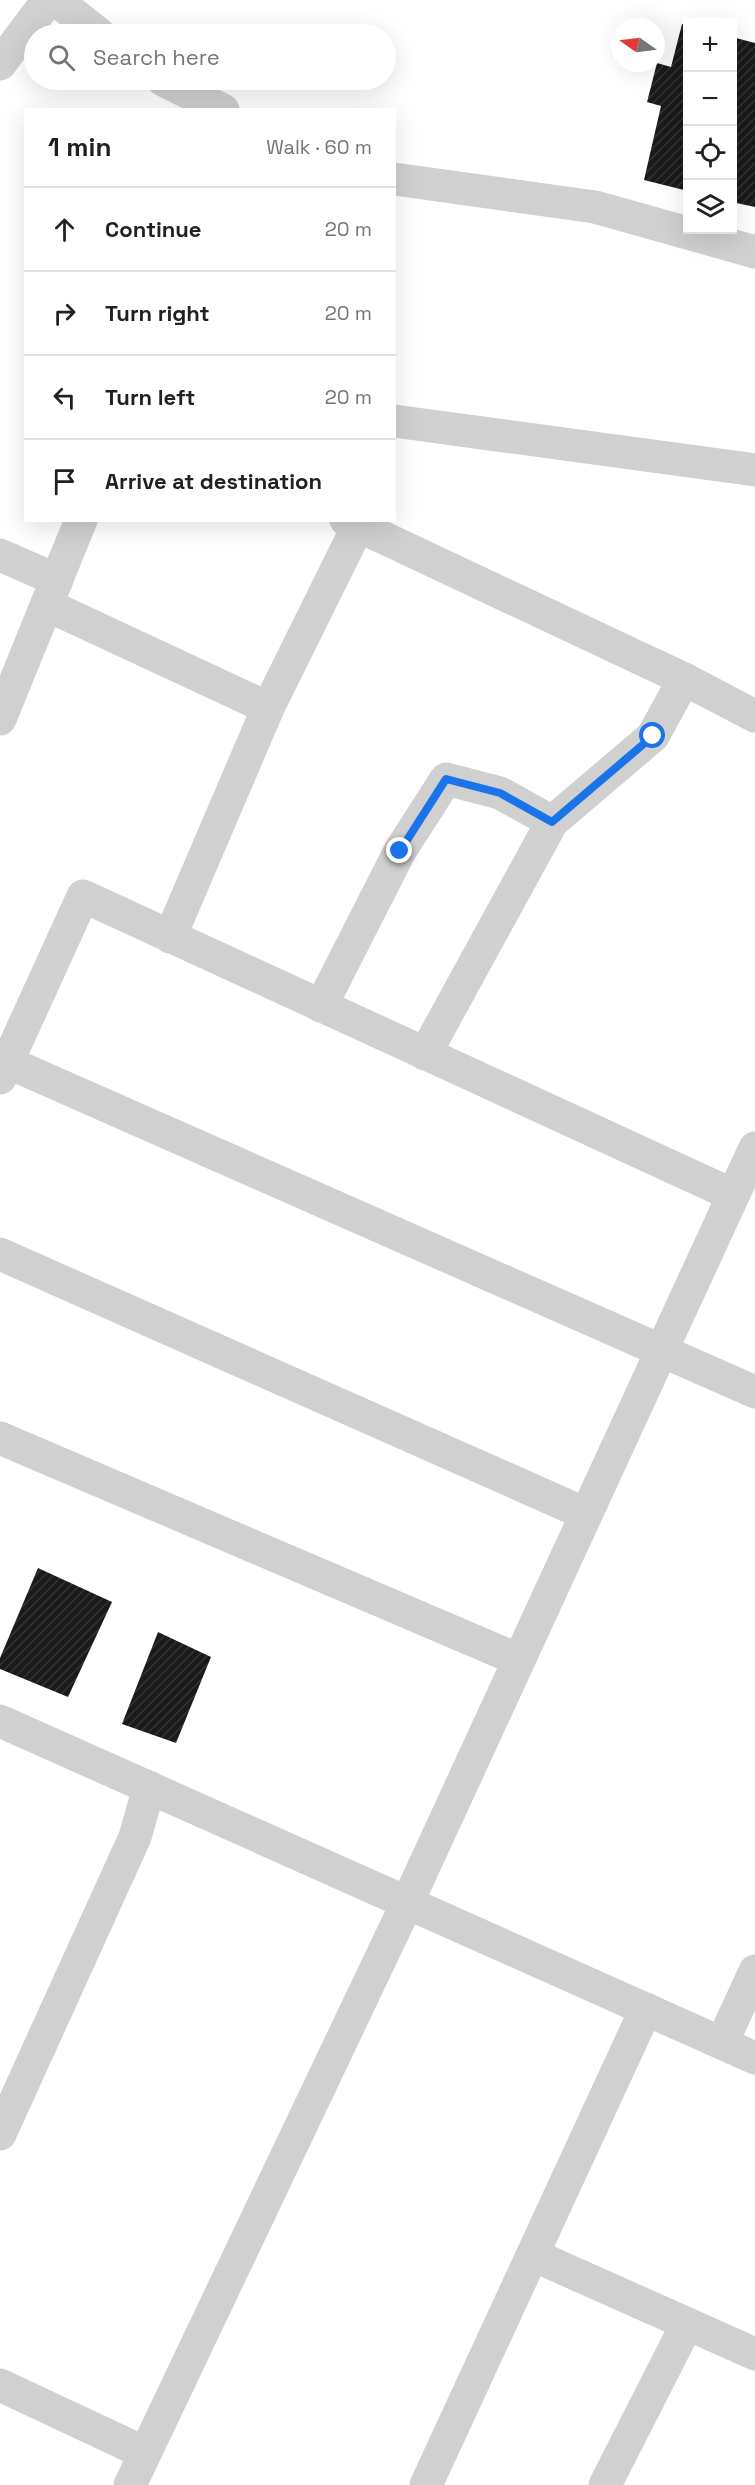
<!DOCTYPE html>
<html lang="en">
<head>
<meta charset="utf-8">
<style>
  body { margin:0; font-family:"Space Grotesk",sans-serif; background:#f6f6f6; color:#202124 }
  .controls { position:absolute; right:18px; top:18px; display:grid; overflow:hidden; border-radius:0px; box-shadow:0 6px 24px #0002 }
  .controls button { width:54px; height:54px; display:grid; place-items:center; padding:0; border:0; border-bottom:2px solid #e0e0e0; background:#fff; color:#202124; font:30px sans-serif }
  .compass { position:absolute; left:611px; top:18px; width:54px; height:54px; border-radius:50%; background:#fff; box-shadow:0 6px 24px #0002; rotate:284deg }
  .stop { position:absolute; width:18px; height:18px; margin:-14px; border:4px solid #1a73e8; border-radius:50%; background:#fff }
  .stop.end { background:#1a73e8; border-color:#fff; box-shadow:0 2px 6px #0008 }
  .list { margin:0; padding:0; list-style:none }
  h2 { display:flex; justify-content:space-between; align-items:center; height:78px; margin:0; padding:0 24px; font-size:26px }
  h2 small { font-size:20px; font-weight:400; color:#757577 }
  .list li { display:grid; grid-template-columns:39px 1fr auto; gap:18px; align-items:center; box-sizing:border-box; height:84px; padding:0 24px; border-top:2px solid #e0e0e0 }
  .list b { display:block; font-size:22px; white-space:nowrap }
  .list em { font-size:20px; font-style:normal; color:#757577 }
  .icon { flex:none; width:33px; height:33px; fill:none; stroke:currentColor; stroke-width:2; stroke-linecap:round; stroke-linejoin:round }
  .map { position:relative; flex:none; width:755px; height:2485px; overflow:hidden }
  .search { position:absolute; background:#fff; box-shadow:0 6px 24px #0002; left:24px; top:24px; width:372px; height:66px; display:flex; align-items:center; gap:15px; box-sizing:border-box; padding:0 21px; border-radius:33px; color:#757577; font-size:22px }
  .panel { position:absolute; background:#fff; box-shadow:0 6px 24px #0002; left:24px; top:108px; width:372px; height:414px; border-radius:0px }
  .map>svg:first-child { display:block }
  .building { fill:url(#building-hatch) }
  .lines { fill:none; stroke-linecap:round; stroke-linejoin:round }
  .minor { stroke:#d0d0d0; stroke-width:33 }
  .tertiary { stroke:#d0d0d0; stroke-width:33 }
  .route { stroke:#1a73e8; stroke-width:8 }
</style>
</head>
<body>
<div class="map">
<svg width="755" height="2485" viewBox="0 0 755 2485">
  <defs>
    <pattern id="building-hatch" width="6" height="6" patternUnits="userSpaceOnUse" patternTransform="scale(1.5)"><rect width="6" height="6" fill="#1a1a1a"/><path d="M-1 1l2-2M0 6l6-6M5 7l2-2" fill="none" stroke="#333"/></pattern>
  </defs>
  <rect width="100%" height="100%" fill="#fff"/>
  <!-- building -->
  <g class="building">
    <path d="M682,24l6,2v165l-44,-11 17,-74 -14,-4 10,-39 14,4z"/>
    <path d="M732,37l23,6v164l-23,-5z"/>
    <path d="M38,1568l74,34 -44,95 -68,-28v-11z"/>
    <path d="M158,1632l53,25 -35,86 -54,-19z"/>
  </g>
  <g class="lines">
    <!-- minor -->
    <g class="minor">
      <path d="M0,64l48,-64"/>
      <path d="M394,421l361,49"/>
      <path d="M346,520l338,159 71,37"/>
      <path d="M0,555l57,25"/>
      <path d="M47,605l221,103"/>
      <path d="M0,719l81,-199"/>
      <path d="M170,937l98,-229 90,-182"/>
      <path d="M321,1006l79,-155 46,-72 54,14 52,29"/>
      <path d="M425,1054l127,-232 101,-86 31,-57"/>
      <path d="M7,1062l748,330"/>
      <path d="M0,1078l83,-182 650,299"/>
      <path d="M0,1254l586,260"/>
      <path d="M0,1438l519,222"/>
      <path d="M0,1721l755,337"/>
      <path d="M722,2043l33,-72"/>
      <path d="M0,2134l135,-297 14,-50"/>
      <path d="M533,2255l222,99"/>
      <path d="M0,2385l145,68"/>
      <path d="M130,2485l278,-584 347,-753"/>
      <path d="M426,2485l220,-476"/>
      <path d="M605,2485l82,-161"/>
    </g>
    <!-- tertiary -->
    <g class="tertiary">
      <path d="M56,0l43,34"/>
      <path d="M163,80l60,30"/>
      <path d="M394,179l201,28 160,45"/>
    </g>
  </g>
  <g class="lines">
    <!-- route -->
    <path class="route" d="M400,851l46,-72 54,14 52,29 101,-86"/>
  </g>
</svg>
<div class="controls">
<button>+</button>
<button>−</button>
<button><svg class="icon" aria-label="locate" viewBox="0 0 24 24"><circle cx="12" cy="12" r="6"/><path d="M12 2v4M12 18v4M2 12h4M18 12h4"/></svg></button>
<button><svg class="icon" aria-label="layers" viewBox="0 0 24 24"><path d="M12 4l9 5-9 5-9-5zM3 14l9 5 9-5"/></svg></button>
</div>
<svg class="compass" viewBox="-18 -18 36 36"><path d="M0-13l5 13h-10z" fill="#e53935"/><path d="M0 13l5-13h-10z" fill="#757577"/></svg>
<div class="stop" style="left:653px;top:736px"></div>
<div class="stop end" style="left:400px;top:851px"></div>
<div class="search"><svg class="icon" aria-label="search" viewBox="0 0 24 24"><circle cx="10" cy="10" r="6"/><path d="M15 15l6 6"/></svg>Search here</div>
<section class="panel">
<h2>1 min<small>Walk · 60 m</small></h2>
<ul class="list">
<li><svg class="icon" aria-label="ahead" viewBox="0 0 24 24"><path d="M12 20V5M6 11l6-6 6 6"/></svg><div><b>Continue</b></div><em>20 m</em></li>
<li><svg class="icon" aria-label="right" viewBox="0 0 24 24"><path d="M7 20v-9h11M14 6l5 5-5 5"/></svg><div><b>Turn right</b></div><em>20 m</em></li>
<li><svg class="icon" aria-label="left" viewBox="0 0 24 24"><path d="M17 20v-9H6M10 6l-5 5 5 5"/></svg><div><b>Turn left</b></div><em>20 m</em></li>
<li><svg class="icon" aria-label="arrive" viewBox="0 0 24 24"><path d="M6 21V4h12l-3 4 3 4H6"/></svg><div><b>Arrive at destination</b></div></li>
</ul>
</section>
</div>
</body>
</html>
